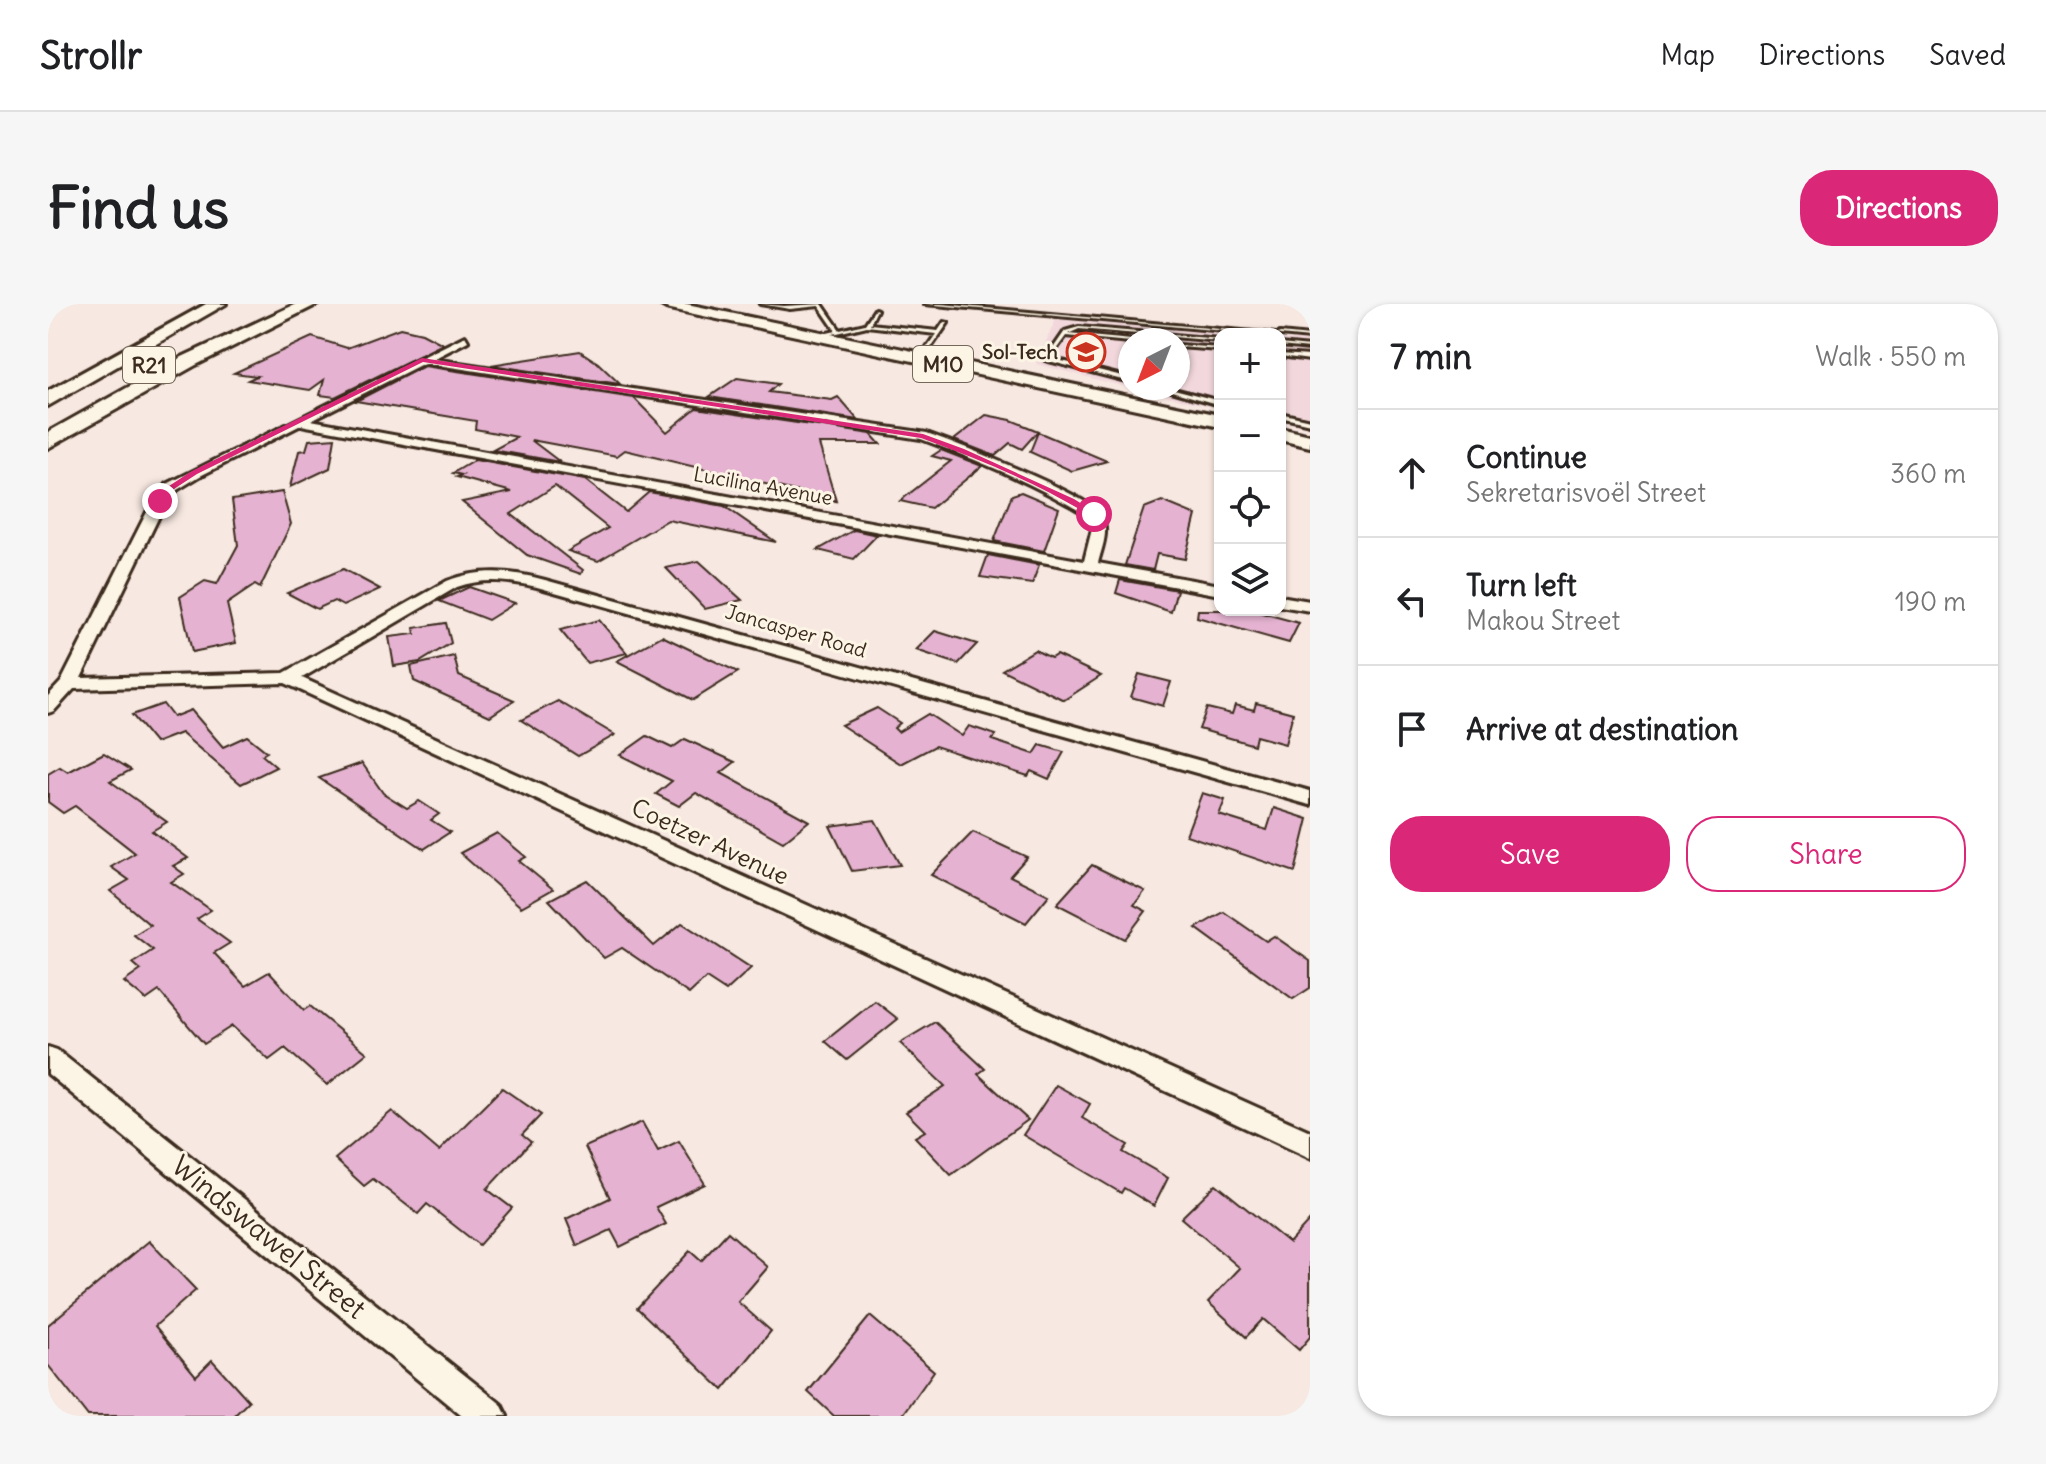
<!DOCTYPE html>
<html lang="en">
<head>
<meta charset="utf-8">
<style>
  body { margin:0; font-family:Delius,sans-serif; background:#f6f6f6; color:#202124 }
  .controls { position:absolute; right:24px; top:24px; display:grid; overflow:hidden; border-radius:16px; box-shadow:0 2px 6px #0004 }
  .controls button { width:72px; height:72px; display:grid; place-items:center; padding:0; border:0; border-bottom:2px solid #e0e0e0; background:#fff; color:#202124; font:40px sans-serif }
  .compass { position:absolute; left:1070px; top:24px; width:72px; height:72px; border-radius:50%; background:#fff; box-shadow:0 2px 6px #0004; rotate:222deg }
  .stop { position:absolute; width:24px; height:24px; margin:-18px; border:6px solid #db2777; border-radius:50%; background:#fff }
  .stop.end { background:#db2777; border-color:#fff; box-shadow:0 2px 8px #0008 }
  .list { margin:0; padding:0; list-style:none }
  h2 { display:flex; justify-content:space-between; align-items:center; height:104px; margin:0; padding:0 32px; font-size:34px }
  h2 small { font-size:26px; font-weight:400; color:#757577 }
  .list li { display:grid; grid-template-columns:52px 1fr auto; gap:24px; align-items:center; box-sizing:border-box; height:128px; padding:0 32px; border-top:2px solid #e0e0e0 }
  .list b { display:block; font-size:30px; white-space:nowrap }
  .list p { margin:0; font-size:26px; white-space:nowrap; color:#757577 }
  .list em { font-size:26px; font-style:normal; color:#757577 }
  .actions { display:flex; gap:16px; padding:24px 32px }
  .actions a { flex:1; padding:18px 0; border:2px solid #db2777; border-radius:32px; text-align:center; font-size:28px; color:#db2777 }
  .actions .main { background:#db2777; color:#fff }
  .icon { flex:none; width:44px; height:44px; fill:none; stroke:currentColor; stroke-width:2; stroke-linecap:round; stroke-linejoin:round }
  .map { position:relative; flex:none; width:1262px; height:1112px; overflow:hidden; border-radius:32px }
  header { display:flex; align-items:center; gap:48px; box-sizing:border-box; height:112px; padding:0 40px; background:#fff; border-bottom:2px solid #e0e0e0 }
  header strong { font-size:38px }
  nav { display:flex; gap:44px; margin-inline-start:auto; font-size:28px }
  .intro { display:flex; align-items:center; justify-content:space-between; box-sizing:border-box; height:192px; padding:0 48px }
  h1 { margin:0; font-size:56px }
  .button { padding:20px 36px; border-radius:32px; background:#db2777; color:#fff; font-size:28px; font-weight:700 }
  main { display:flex; gap:48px; padding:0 48px }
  aside { flex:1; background:#fff; border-radius:32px; box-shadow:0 2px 6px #0004 }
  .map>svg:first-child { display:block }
  .built { fill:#f2d8dc }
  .building { fill:#e5b3d1; stroke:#3b2a1e; stroke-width:2 }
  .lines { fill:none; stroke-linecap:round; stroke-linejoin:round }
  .service-casing { stroke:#3b2a1e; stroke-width:6 }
  .minor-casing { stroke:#3b2a1e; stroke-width:6 }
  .primary-casing { stroke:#3b2a1e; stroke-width:6 }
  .motorway-casing { stroke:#3b2a1e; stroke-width:6 }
  .service { fill:#fcf5e5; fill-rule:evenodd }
  .minor { fill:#fcf5e5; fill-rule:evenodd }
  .primary { fill:#fcf5e5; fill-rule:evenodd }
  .motorway { fill:#fcf5e5; fill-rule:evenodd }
  .route { fill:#db2777 }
  .labels { text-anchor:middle; stroke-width:6; stroke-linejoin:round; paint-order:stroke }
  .far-poi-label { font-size:20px; font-weight:bold; fill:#3b2a1e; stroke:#fcf5e5; text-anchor:end }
  .far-street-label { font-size:20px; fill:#3b2a1e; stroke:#fcf5e5 }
  .shield { fill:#fcf5e5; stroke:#75675a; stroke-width:2 }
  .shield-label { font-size:22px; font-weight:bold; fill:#3b2a1e }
  .street-label { font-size:24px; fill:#3b2a1e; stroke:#fcf5e5 }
  .near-street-label { font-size:28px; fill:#3b2a1e; stroke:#fcf5e5 }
</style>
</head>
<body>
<header>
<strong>Strollr</strong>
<nav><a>Map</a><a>Directions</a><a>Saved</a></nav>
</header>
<div class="intro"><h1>Find us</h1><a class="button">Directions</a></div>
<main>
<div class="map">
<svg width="1262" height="1112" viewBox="0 0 1262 1112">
  <rect width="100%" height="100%" fill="#f7e8e1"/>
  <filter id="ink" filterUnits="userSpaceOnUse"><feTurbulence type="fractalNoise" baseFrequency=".0125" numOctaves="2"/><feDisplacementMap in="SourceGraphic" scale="16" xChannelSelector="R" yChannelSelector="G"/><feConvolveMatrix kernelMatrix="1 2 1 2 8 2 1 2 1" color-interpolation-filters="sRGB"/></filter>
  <g filter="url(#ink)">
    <!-- built -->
    <g class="built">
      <path d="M1008,15l168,15h-4v74l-89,-20h47v-48h-48v48l-94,-24z"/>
      <path d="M1232,35l30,2v86l-30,-6z"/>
    </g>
    <!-- building -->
    <g class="building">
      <path d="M352,24l22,5 21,11 -108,53 -15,-2 4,-15 -14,10 -62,-10 9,-4 -23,-3 78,-36 35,11z"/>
      <path d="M532,47l18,12 22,21 -129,-19z"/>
      <path d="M376,62l210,32 33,34 29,-24 175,26 9,10h-61l17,57 -211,-51 -8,6 -86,-16 29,22 -67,-12 24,-13 -42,-8 1,-8 -120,-20z"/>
      <path d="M689,74l41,6 -9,8 63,8 6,-3 20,23 -149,-23z"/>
      <path d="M938,111l25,5 27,11 -16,18 -12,-6 -15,13 -41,-16z"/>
      <path d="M990,128l69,29 -35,10 -42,-19z"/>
      <path d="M287,134l-5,30 -40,19 9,-36 7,-1 3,-10z"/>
      <path d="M893,146l41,16 -51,42 -31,-7 51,-40 -19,-5z"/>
      <path d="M427,156l110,20 41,32 23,-20 75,14 52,36 -108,-22 -70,41 -30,-10 40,-23 -53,-42 -44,28 72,56 -2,4 -54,-19 -65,-53 50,-10 -55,-15 5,-2 -9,-2z"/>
      <path d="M234,188l9,32 -31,64 -5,-3 -28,19 9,39 -44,9 -12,-55 25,-16 12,3 21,-39 -6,-45z"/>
      <path d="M973,188l38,16 -15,43 -50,-10 18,-46z"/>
      <path d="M1114,197l34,14 -11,44 -28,-5 -4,16 -28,-5 19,-57z"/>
      <path d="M806,226l23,5 -23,24 -36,-9z"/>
      <path d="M940,251l51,10 -7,19 -52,-7z"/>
      <path d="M651,257l43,39 -37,9 -39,-41z"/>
      <path d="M295,265l37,20 -37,17 -9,-5 -17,8 -30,-16z"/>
      <path d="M1072,276l57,10 -6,22 -55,-19z"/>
      <path d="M421,283l46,16 -27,17 -49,-19z"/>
      <path d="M1150,306h53l48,13 -10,20 -92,-26z"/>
      <path d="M551,316l28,33 -40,10 -27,-33z"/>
      <path d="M398,319l5,20 -31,19 -26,4 -5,-29 26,-3 -1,-6z"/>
      <path d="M887,327l42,13 -19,20 -42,-14z"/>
      <path d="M614,332l29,14 47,22 -45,28 -76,-39z"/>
      <path d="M987,346l16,8 5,-3 45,21 -37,24 -62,-30z"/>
      <path d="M406,352l5,20 55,24 -24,16 -76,-35 -3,-15z"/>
      <path d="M1091,370l32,8 -8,24 -32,-9z"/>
      <path d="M510,397l57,34 -37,21 -57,-36z"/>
      <path d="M1208,399l37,10 -8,31 -29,-8 -2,9 -55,-16 8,-21 25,6 3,-9 19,5z"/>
      <path d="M115,400l10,13 18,-7 32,37 24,-11 20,16 -5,3 14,12 -35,17 -60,-51 -26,10 -23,-28z"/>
      <path d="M829,404l23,15 -6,5 4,4 30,-18 34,22 7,-10 27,9 -4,5 42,14 6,-9 24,7 -15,27 -18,-8 -3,5 -93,-30 -34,18 -60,-39z"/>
      <path d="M599,432l25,12 13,-9 50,23 -14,11 88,48 -26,21 -87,-49 -17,13 -23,-12 16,-13 -52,-26z"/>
      <path d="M56,449l27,17 -21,11 57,41 -15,9 36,27 -15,8 11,8 -13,8 40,28 -14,9 33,24 -16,10 31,33 24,-14 35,38 6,-4 57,47 -40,32 -42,-37 -16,12 -37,-34 -28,18 -45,-53 -13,9 -22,-18 17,-12 -8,-7 20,-13 -19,-15 16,-10 -40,-34 19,-11 -18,-13 24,-14 -60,-47 -12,7 -15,-11v-28l12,-7 8,5z"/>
      <path d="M314,459l21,30 24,15 12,-7 20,13 -8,6 19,12 -26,17 -105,-71z"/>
      <path d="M1154,489l23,7 -6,15 48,15 7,-22 34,11 -13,53 -109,-37z"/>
      <path d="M827,516l25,45 -48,6 -22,-45z"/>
      <path d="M925,528l54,25 -17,19 39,19 -23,28 -95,-48z"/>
      <path d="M449,529l29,24 -7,4 34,28 -32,18 -61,-54z"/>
      <path d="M1044,561l53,26 -11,14 12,6 -21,28 -68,-35z"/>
      <path d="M539,576l67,66 28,-23 69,45 -25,23 -20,-13 -17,16 -67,-46 -18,10 -55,-58z"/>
      <path d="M1176,608l42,29 8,-5 36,25v27l-17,11 -97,-71z"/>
      <path d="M827,697l23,18 -51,41 -22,-19z"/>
      <path d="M887,718l50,47 -7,5 50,46 -77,55 -36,-38 10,-6 -19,-19 39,-26 -45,-43z"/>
      <path d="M1008,781l34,19 -8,14 46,27 -5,7 45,26 -14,28 -30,-18 -3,5 -98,-58z"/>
      <path d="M454,784l39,27 -19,20 9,7 -44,47 25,19 -33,37 -52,-41 -9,10 -45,-35 -9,7 -29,-27 57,-48 47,40z"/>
      <path d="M594,818l16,29 21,-10 26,43 -49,23 10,17 -46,23 -9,-17 -34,16 -11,-27 44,-21 -25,-51z"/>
      <path d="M1168,880l73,59 21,-23v117l-11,13 -36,-31 -17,18 -38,-35 32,-34 -59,-50z"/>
      <path d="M680,928l40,35 -30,35 33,29 -48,59 -86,-82 53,-57 11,10z"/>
      <path d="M101,937l47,49 -41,36 41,50 16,-16 37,41 -15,15h-146l-40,-51v-40z"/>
      <path d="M822,1012l64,55 -32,45h-68l-26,-24z"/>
    </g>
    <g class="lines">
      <defs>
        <g id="service">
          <path d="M712,0l24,2 38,-2 18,26 25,-6 10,-15 2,1 -7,14 68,7 6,-9 4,1 -27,39 -3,-2 18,-26 -69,-8 -51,12 -2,-2 22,-5 -17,-25 -29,3z"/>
          <path d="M876,0h17l335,30h-18z"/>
          <path d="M1031,23l141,12v2l-141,-12 -11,5 64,6h-2v2l-64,-6 -16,22 80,20v4l-85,-22 20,-29z"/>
          <path d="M1232,29l30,3v2l-30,-3 -2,-1z"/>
          <path d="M1232,40l30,3v2l-30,-3z"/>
          <path d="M1130,41l42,3v2l-42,-3z"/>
          <path d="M1232,50l30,2v4l-30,-4z"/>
          <path d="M1113,84h9l50,13v4z"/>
          <path d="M1232,109l30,7v4l-30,-7z"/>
        </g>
        <g id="minor">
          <path d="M0,0h7l-7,5z"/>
          <path d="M417,32l3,5 -35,18 494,74c28,10 163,62 174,82 9,15 1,32 -3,48l122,22v10l-919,-170 -101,51 -23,14 -15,20 -81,168 203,-5 163,-92c33,-13 64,-10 98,-1l765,211v14l-773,-218c-27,-6 -53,-10 -80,0l-155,91 1008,453v27l-1025,-475 -211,6 -20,22 -6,2v-17l13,-14 87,-172 19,-26zM376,59l497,76c57,21 115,45 167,77l4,13 -8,32 -773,-141z"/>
          <path d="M1232,292l30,5v10l-30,-5z"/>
          <path d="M0,743l9,3 444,354 6,12h-45l-414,-342z"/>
        </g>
        <g id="primary">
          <path d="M611,0h28l533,111v12l-554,-119z"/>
          <path d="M1232,124l30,7v12l-30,-7z"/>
        </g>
        <g id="motorway">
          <path d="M158,0h20l-178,102v-15z"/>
          <path d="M248,0h22l-122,61 -148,83v-16l134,-75z"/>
        </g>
      </defs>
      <!-- service casing -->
      <use href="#service" class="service-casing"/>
      <!-- minor casing -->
      <use href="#minor" class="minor-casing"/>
      <!-- primary casing -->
      <use href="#primary" class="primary-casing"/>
      <!-- motorway casing -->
      <use href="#motorway" class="motorway-casing"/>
      <!-- service -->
      <use href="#service" class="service"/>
      <!-- minor -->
      <use href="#minor" class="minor"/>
      <!-- primary -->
      <use href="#primary" class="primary"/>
      <!-- motorway -->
      <use href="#motorway" class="motorway"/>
    </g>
  </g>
  <!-- route -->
  <path class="route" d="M374,54l501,76 41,15 110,50 24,15 -7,2c-52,-32 -112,-57 -170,-78l-498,-76 -226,112 -23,15 -11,14 -7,-2 13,-15 23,-15z"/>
  <!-- icons -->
  <defs>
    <symbol id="university-ring" viewBox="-11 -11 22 22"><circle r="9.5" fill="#fcf5e5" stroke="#c8321e" stroke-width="1.5"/><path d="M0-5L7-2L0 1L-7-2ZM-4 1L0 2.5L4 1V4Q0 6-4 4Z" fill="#c8321e"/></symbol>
  </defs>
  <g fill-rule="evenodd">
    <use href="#university-ring" x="1016" y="26" width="44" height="44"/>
  </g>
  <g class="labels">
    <!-- far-poi labels -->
    <g class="far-poi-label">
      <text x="1010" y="55">Sol-Tech</text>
    </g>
    <!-- far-street labels -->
    <g class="far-street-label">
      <text transform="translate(715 182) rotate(10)" y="7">Lucilina Avenue</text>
      <text transform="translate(748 327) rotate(16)" y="7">Jancasper Road</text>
    </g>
    <!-- shield labels -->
    <g class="shield">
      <rect x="865" y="42" width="60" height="36" rx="6"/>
      <rect x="75" y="43" width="52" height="36" rx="6"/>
    </g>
    <g class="shield-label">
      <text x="895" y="68">M10</text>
      <text x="101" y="69">R21</text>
    </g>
    <!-- street labels -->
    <g class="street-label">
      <text transform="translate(662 538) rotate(25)" y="8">Coetzer Avenue</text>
    </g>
    <!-- near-street labels -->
    <g class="near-street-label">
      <text transform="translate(221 933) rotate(39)" y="10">Windswawel Street</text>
    </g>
  </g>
</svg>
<div class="controls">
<button>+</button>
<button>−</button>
<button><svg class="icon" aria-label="locate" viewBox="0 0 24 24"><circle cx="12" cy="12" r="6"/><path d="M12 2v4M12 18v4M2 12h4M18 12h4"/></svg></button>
<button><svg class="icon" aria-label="layers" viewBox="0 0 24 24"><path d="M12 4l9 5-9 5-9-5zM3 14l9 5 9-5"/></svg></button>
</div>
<svg class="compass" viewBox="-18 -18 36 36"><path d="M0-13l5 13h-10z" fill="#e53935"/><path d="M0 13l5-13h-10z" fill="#757577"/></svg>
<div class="stop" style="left:1046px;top:210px"></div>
<div class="stop end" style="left:112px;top:197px"></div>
</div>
<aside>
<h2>7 min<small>Walk · 550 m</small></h2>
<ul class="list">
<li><svg class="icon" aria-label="ahead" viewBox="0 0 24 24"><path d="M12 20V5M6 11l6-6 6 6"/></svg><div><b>Continue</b><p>Sekretarisvoël Street</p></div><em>360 m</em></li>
<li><svg class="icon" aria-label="left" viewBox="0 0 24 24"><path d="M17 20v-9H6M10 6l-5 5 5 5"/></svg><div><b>Turn left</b><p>Makou Street</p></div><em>190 m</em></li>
<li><svg class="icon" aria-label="arrive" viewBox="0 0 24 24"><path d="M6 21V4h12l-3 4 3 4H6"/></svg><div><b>Arrive at destination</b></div></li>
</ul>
<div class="actions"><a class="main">Save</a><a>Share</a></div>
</aside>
</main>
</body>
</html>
